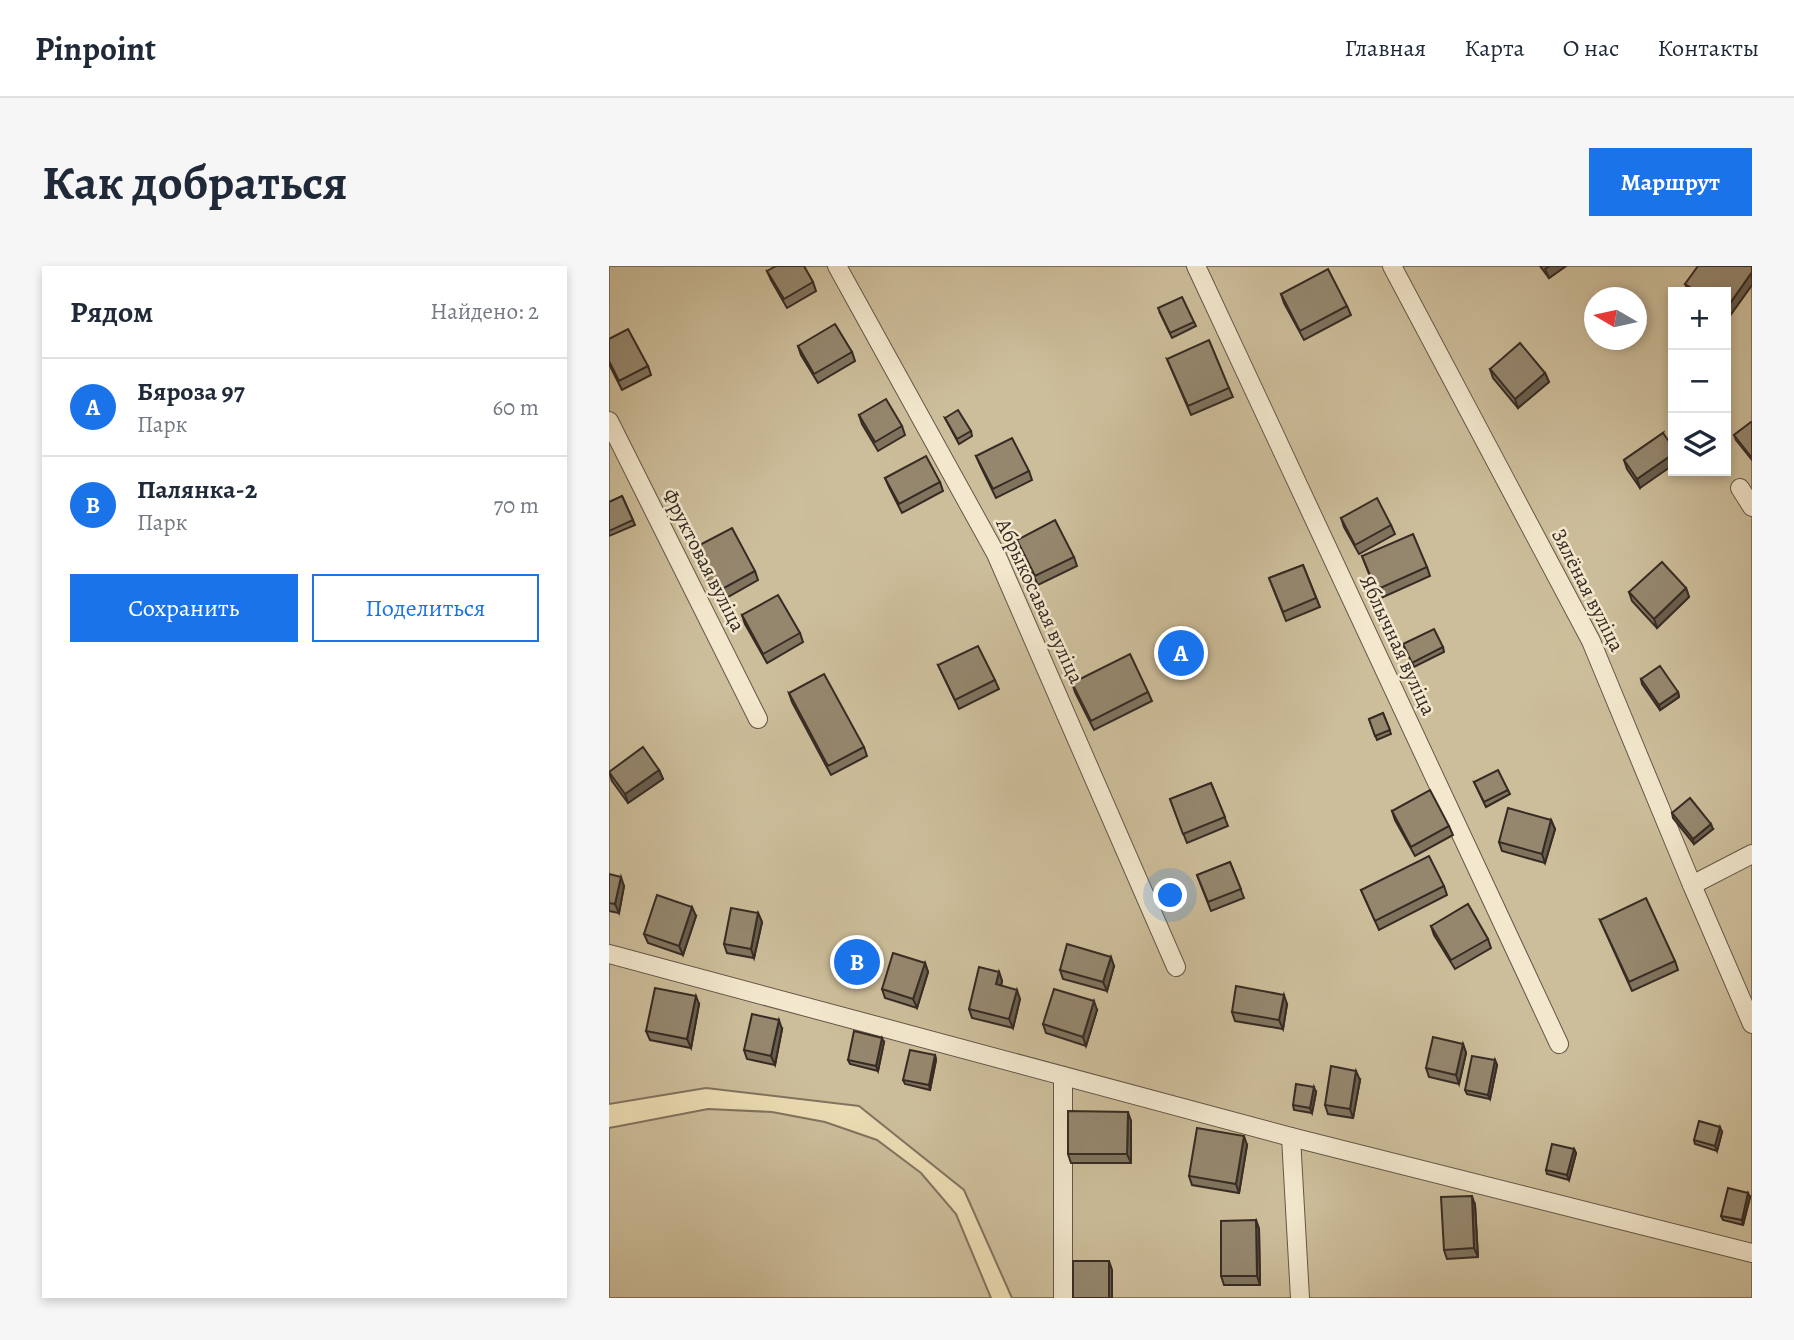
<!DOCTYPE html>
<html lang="ru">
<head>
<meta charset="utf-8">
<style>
  body { margin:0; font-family:Alegreya,serif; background:#f6f6f7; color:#1f2937 }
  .controls { position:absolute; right:21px; top:21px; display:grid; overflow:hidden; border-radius:0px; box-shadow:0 4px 10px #0003 }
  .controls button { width:63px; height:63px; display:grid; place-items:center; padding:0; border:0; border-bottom:2px solid #e0e1e3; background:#fff; color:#1f2937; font:35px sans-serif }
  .compass { position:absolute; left:975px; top:21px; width:63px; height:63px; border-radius:50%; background:#fff; box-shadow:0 4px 10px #0003; rotate:279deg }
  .you { position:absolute; left:562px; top:630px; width:24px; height:24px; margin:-18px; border:5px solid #fff; border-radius:50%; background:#1a73e8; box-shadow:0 0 0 10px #1a73e833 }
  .badge { display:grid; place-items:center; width:46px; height:46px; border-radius:50%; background:#1a73e8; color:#fff; font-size:23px; font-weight:700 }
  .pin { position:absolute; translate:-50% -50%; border:4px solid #fff; box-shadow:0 2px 7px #0006 }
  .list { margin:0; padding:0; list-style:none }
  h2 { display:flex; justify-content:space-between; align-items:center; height:91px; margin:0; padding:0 28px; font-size:30px }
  h2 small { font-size:23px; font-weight:400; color:#747a83 }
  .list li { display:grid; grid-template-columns:46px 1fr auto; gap:21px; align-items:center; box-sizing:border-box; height:98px; padding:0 28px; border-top:2px solid #e0e1e3 }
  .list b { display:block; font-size:26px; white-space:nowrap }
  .list p { margin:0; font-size:23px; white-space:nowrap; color:#747a83 }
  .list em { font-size:23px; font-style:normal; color:#747a83 }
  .actions { display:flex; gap:14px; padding:21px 28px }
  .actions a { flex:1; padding:16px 0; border:2px solid #1a73e8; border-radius:0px; text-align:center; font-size:24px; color:#1a73e8 }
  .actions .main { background:#1a73e8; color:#fff }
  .icon { flex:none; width:38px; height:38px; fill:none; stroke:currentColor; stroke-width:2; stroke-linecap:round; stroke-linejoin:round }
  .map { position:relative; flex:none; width:1143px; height:1032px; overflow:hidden; border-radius:0px }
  header { display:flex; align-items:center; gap:42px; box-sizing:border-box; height:98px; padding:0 35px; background:#fff; border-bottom:2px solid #e0e1e3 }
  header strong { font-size:33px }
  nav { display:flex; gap:38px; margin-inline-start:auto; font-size:24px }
  .intro { display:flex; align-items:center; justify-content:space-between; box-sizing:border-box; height:168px; padding:0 42px }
  h1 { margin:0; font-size:49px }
  .button { padding:18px 32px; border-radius:0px; background:#1a73e8; color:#fff; font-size:24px; font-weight:700 }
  main { display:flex; gap:42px; padding:0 42px }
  aside { flex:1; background:#fff; border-radius:0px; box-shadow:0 4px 10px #0003 }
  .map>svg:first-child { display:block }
  .green { fill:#cdbe9b; stroke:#827460; stroke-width:2; fill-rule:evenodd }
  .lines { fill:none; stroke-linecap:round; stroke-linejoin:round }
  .service-casing { stroke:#645748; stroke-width:20 }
  .service { stroke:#f3e8ce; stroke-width:18 }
  .wall { fill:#80745f; stroke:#362b24; stroke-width:2 }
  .shaded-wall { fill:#685e4d; stroke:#362b24; stroke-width:2 }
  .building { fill:#95876e; stroke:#362b24; stroke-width:2 }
  .labels { text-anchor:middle; stroke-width:5; stroke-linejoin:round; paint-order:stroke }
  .street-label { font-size:21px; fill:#362b24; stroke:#f3e8ce }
</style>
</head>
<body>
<header>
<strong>Pinpoint</strong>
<nav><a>Главная</a><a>Карта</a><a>О нас</a><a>Контакты</a></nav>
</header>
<div class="intro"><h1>Как добраться</h1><a class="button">Маршрут</a></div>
<main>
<aside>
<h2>Рядом<small>Найдено: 2</small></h2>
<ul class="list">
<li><span class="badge">A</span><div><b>Бяроза 97</b><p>Парк</p></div><em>60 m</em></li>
<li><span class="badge">B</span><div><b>Палянка-2</b><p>Парк</p></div><em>70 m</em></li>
</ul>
<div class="actions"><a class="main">Сохранить</a><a>Поделиться</a></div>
</aside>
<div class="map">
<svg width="1143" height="1032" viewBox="0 0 1143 1032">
  <rect width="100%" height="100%" fill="#ecdcb3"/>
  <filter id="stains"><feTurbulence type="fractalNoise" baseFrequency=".00286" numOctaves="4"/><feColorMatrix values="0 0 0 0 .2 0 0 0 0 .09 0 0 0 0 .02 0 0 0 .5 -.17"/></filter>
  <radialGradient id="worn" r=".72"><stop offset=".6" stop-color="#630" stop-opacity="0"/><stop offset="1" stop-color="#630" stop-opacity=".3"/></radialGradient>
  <!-- green -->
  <g class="green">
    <path d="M0,0h1143v1032h-740l-48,-108 -105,-84 -153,-18 -97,16zM1064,26h53v179h-53zM986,32h42v42h-42z"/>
    <path d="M99,843l64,3 53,10 52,18 44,33 35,41 35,84h-382v-170z"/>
  </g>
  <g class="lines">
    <defs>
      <g id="service">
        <path d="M228,0l159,288 180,413"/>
        <path d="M587,0l363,778"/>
        <path d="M783,0l199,375 101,244 60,-31"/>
        <path d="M0,155l149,298"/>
        <path d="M1131,222l12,19"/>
        <path d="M1083,619l60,139"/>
        <path d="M0,688l682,183 9,161"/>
        <path d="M682,871l461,116"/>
        <path d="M454,1032v-222"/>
      </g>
    </defs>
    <!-- service casing -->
    <use href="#service" class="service-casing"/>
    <!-- service -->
    <use href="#service" class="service"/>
  </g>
  <!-- wall -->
  <g class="wall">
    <path d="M931,0h26l-17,12z"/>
    <path d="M1143,0l-25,54 -1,-1v-27h-37l-4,-8z"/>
    <path d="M158,5l46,11 3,9 -29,17 -16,-28z"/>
    <path d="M672,28l66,12 4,9 -47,25 -20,-37z"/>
    <path d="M551,47l34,9 2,4 -24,12z"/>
    <path d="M0,73l39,27 3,9 -29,15 -13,-26z"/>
    <path d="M189,80l54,6 3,9 -37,22 -17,-28z"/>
    <path d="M558,93l62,29 4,9 -42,18z"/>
    <path d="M881,103l55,4 4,9 -31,26 -25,-30z"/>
    <path d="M250,149l43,11 3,9 -27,16 -16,-27z"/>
    <path d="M336,152l26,13 1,5 -13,8z"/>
    <path d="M1143,156v38l-16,-20 -2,-5z"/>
    <path d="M1054,167l-23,55 -13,-19 -3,-9z"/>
    <path d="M367,190l53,15 3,9 -36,18 -16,-33z"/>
    <path d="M276,212l55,4 3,9 -41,22 -13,-26z"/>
    <path d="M13,230l13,29 -26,11v-34z"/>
    <path d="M732,252l50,7 4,9 -36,20 -15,-27z"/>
    <path d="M408,274l57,17 3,9 -39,19z"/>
    <path d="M83,283l63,22 3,9 -39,22 -23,-44z"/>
    <path d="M753,290l65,11 3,9 -51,23z"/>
    <path d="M694,299l17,42 -34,14 -17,-43z"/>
    <path d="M1077,322l3,9 -32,31 -25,-27 -3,-9z"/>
    <path d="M133,349l58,18 3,9 -36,21 -22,-39z"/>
    <path d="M794,378l40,3 1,5 -30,15z"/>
    <path d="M329,399l57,15 4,9 -40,20z"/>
    <path d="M1032,413l37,13 1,5 -19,13 -18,-26z"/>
    <path d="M463,417l76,9 4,9 -58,29 -19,-38z"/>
    <path d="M180,427l75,54 3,9 -36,19 -39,-73z"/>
    <path d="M774,447l8,21 -14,6 -8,-21z"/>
    <path d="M50,504l4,9 -35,24 -16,-22 -3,-9z"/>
    <path d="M865,516l34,8 2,4 -24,13z"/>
    <path d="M602,517l17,43 -41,17 -17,-44z"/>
    <path d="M783,545l57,15 4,9 -38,21 -20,-36z"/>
    <path d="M1063,547l41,16 -19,15 -21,-26z"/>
    <path d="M942,554l4,9 -10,34 -43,-12 -3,-9z"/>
    <path d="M621,596l14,36 -33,13 -14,-36z"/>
    <path d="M0,608l15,12 -5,27 -10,-2z"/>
    <path d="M835,620l3,9 -68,35 -18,-40z"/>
    <path d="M149,647l4,9 -8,36 -27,-5 -3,-9z"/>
    <path d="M87,650l-13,39 -35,-12 -4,-9z"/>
    <path d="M991,654l75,41 3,9 -46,21z"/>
    <path d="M822,660l57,13 3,9 -36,21 -21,-34z"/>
    <path d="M316,697l3,9 -11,36 -32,-10 -3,-9z"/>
    <path d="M505,700l-7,25 -44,-12 -3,-9z"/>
    <path d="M390,706l3,9 -1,5 19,13 -7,29 -41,-10 -3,-9z"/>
    <path d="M90,738l-8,44 -41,-8 -4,-9z"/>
    <path d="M678,738l-4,25 -48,-8 -3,-9z"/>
    <path d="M488,744l-11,36 -40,-13 -3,-9z"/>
    <path d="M173,763l-7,36 -28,-6 -3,-9z"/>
    <path d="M275,776l-6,29 -28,-7 -2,-4z"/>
    <path d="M854,778l3,9 -7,31 -30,-7 -3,-9z"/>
    <path d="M326,789l1,5 -6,30 -25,-6 -2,-4z"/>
    <path d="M886,794l2,5 -7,34 -23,-5 -2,-4z"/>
    <path d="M751,814l-7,38 -25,-4 -3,-9z"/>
    <path d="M707,826l-4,21 -18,-3 -1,-5z"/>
    <path d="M522,855v42h-60l-3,-9z"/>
    <path d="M1113,866l-5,19 -22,-7 -1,-4z"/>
    <path d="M638,879l-8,48 -47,-8 -3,-9z"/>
    <path d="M965,883l2,4 -7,27 -22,-6 -1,-4z"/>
    <path d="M1141,931l-7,28 -20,-5 -2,-4z"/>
    <path d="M866,939l3,52 -31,2 -3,-9z"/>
    <path d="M647,954l3,9 1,56h-36l-3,-9z"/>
  </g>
  <!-- shaded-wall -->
  <g class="shaded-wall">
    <path d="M941,0h16l-17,12 -4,-9z"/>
    <path d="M1143,6v13l-25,35 -1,-5v-6z"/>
    <path d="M936,107l4,9 -31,26 -3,-9z"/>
    <path d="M1064,188v11l-33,23 -3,-9z"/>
    <path d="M1077,322l3,9 -32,31 -3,-9z"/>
    <path d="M1069,426l1,5 -19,13 -1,-5z"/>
    <path d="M50,504l4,9 -35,24 -3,-9z"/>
    <path d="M942,554l4,9 -10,34 -3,-9z"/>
    <path d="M1102,558l2,5 -19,15 -1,-5z"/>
    <path d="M12,611l3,9 -5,27 -4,-9z"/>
    <path d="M83,641l4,9 -13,39 -4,-9z"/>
    <path d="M149,647l4,9 -8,36 -3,-9z"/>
    <path d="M502,691l3,9 -7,25 -4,-9z"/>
    <path d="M316,697l3,9 -11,36 -4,-9z"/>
    <path d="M390,706l3,9 -3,12 -3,-9z"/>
    <path d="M408,724l3,9 -7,29 -4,-9z"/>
    <path d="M675,729l3,9 -4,25 -4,-9z"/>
    <path d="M87,730l3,8 -8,44 -4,-9z"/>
    <path d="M485,735l3,9 -11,36 -3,-9z"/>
    <path d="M170,754l3,9 -7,36 -4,-9z"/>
    <path d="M273,772l2,4 -6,29 -2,-5z"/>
    <path d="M854,778l3,9 -7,31 -3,-9z"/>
    <path d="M326,789l1,5 -6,30 -1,-5z"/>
    <path d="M886,794l2,5 -7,34 -2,-4z"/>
    <path d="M747,805l4,9 -7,38 -3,-9z"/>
    <path d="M705,821l2,5 -4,21 -2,-5z"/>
    <path d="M519,846l3,9v42l-4,-9z"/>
    <path d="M1111,861l2,5 -5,19 -2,-5z"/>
    <path d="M635,870l3,9 -8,48 -3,-9z"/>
    <path d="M965,883l2,4 -7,27 -2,-5z"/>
    <path d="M1139,927l2,4 -7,28 -1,-5z"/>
    <path d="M863,930l3,9 3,52 -4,-9z"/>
    <path d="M647,954l3,9 1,56 -3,-9z"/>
    <path d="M500,995l3,9v28h-3z"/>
  </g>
  <!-- building -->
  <g class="building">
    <path d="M167,0h28l9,16 -29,17 -17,-28z"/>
    <path d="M1089,0h54v6l-26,37v-17h-28l-13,-8z"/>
    <path d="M719,3l19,37 -47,25 -19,-37z"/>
    <path d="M573,31l12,25 -24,11 -12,-25z"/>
    <path d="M226,58l17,28 -38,22 -16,-28z"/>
    <path d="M19,63l20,37 -29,15 -10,-20v-22z"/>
    <path d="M600,74l20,48 -41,18 -21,-47z"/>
    <path d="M911,77l25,30 -30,26 -25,-30z"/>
    <path d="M277,133l16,27 -27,16 -16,-27z"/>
    <path d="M349,144l13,21 -14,8 -12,-21z"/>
    <path d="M1142,156h1v36l-18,-23z"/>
    <path d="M1054,167l10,14v7l-36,25 -13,-19z"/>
    <path d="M403,172l17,33 -36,18 -17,-33z"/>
    <path d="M317,190l14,26 -41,22 -14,-26z"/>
    <path d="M13,230l11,24 -24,11v-29z"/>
    <path d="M768,232l14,27 -36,20 -14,-27z"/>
    <path d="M446,254l19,37 -39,19 -18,-36z"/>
    <path d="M123,262l23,43 -40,22 -23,-44z"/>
    <path d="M804,268l14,33 -51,23 -14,-34z"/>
    <path d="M1053,296l24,26 -32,31 -25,-27z"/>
    <path d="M694,299l13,33 -33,14 -14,-34z"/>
    <path d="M169,329l22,38 -37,21 -21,-39z"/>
    <path d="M825,363l9,18 -31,16 -9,-19z"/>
    <path d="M369,380l17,34 -40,20 -17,-35z"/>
    <path d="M521,388l18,38 -57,29 -19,-38z"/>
    <path d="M1051,400l18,26 -19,13 -18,-26z"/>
    <path d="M215,408l40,73 -36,19 -39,-73z"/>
    <path d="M774,447l7,17 -15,6 -6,-17z"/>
    <path d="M34,481l16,23 -34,24 -16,-22z"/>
    <path d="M889,504l10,20 -24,12 -10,-20z"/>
    <path d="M602,517l14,34 -42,17 -13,-35z"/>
    <path d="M821,524l19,36 -38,21 -19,-36z"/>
    <path d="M1081,532l21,26 -18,15 -21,-26z"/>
    <path d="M899,542l43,12 -9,34 -43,-12z"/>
    <path d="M820,590l15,30 -69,35 -14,-31z"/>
    <path d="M621,596l11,27 -33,13 -11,-27z"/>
    <path d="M0,608l12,3 -6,27 -6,-1z"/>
    <path d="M48,629l35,12 -13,39 -35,-12z"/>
    <path d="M1037,632l29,63 -46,21 -29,-62z"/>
    <path d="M859,638l20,35 -37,21 -20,-34z"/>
    <path d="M122,642l27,5 -7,36 -27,-5z"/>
    <path d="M458,678l44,13 -8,25 -43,-12z"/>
    <path d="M284,687l32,10 -12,36 -31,-10z"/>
    <path d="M370,701l20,5 -3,12 21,6 -8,29 -40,-10z"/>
    <path d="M627,720l48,9 -5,25 -47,-8z"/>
    <path d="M46,722l41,8 -9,43 -41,-8z"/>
    <path d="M445,723l40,12 -11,36 -40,-13z"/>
    <path d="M143,748l27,6 -8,36 -27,-6z"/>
    <path d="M245,765l28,7 -6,28 -28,-6z"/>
    <path d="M824,771l30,7 -7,31 -30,-7z"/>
    <path d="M301,784l25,5 -6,30 -26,-5z"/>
    <path d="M863,790l23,4 -7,35 -23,-5z"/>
    <path d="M722,800l25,5 -6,38 -25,-4z"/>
    <path d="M687,818l18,3 -4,21 -17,-3z"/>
    <path d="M459,845l60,1 -1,42h-59z"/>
    <path d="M1090,855l21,6 -5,19 -21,-6z"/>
    <path d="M588,862l47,8 -8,48 -47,-8z"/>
    <path d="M943,878l22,5 -7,26 -21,-5z"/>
    <path d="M1119,922l20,5 -6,27 -21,-4z"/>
    <path d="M863,930l2,52 -30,2 -3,-53z"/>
    <path d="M647,954l1,56h-36v-55z"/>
    <rect x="464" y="995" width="36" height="37"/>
  </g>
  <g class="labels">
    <!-- street labels -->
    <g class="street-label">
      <text transform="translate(95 294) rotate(63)" y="7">Фруктовая вуліца</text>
      <text transform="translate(979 324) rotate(63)" y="7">Зялёная вуліца</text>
      <text transform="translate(431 335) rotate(65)" y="7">Абрыкосавая вуліца</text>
      <text transform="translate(789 379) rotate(65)" y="7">Яблычная вуліца</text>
    </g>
  </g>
  <rect width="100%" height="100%" filter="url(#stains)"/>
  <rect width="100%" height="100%" fill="url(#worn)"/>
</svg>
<div class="controls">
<button>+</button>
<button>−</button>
<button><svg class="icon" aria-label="layers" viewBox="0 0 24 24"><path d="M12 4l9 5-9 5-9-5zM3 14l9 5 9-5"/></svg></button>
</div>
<svg class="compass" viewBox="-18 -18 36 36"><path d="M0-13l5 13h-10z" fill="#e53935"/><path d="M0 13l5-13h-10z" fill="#747a83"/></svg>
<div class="you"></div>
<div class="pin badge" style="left:572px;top:387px">A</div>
<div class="pin badge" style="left:248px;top:696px">B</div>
</div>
</main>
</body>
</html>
